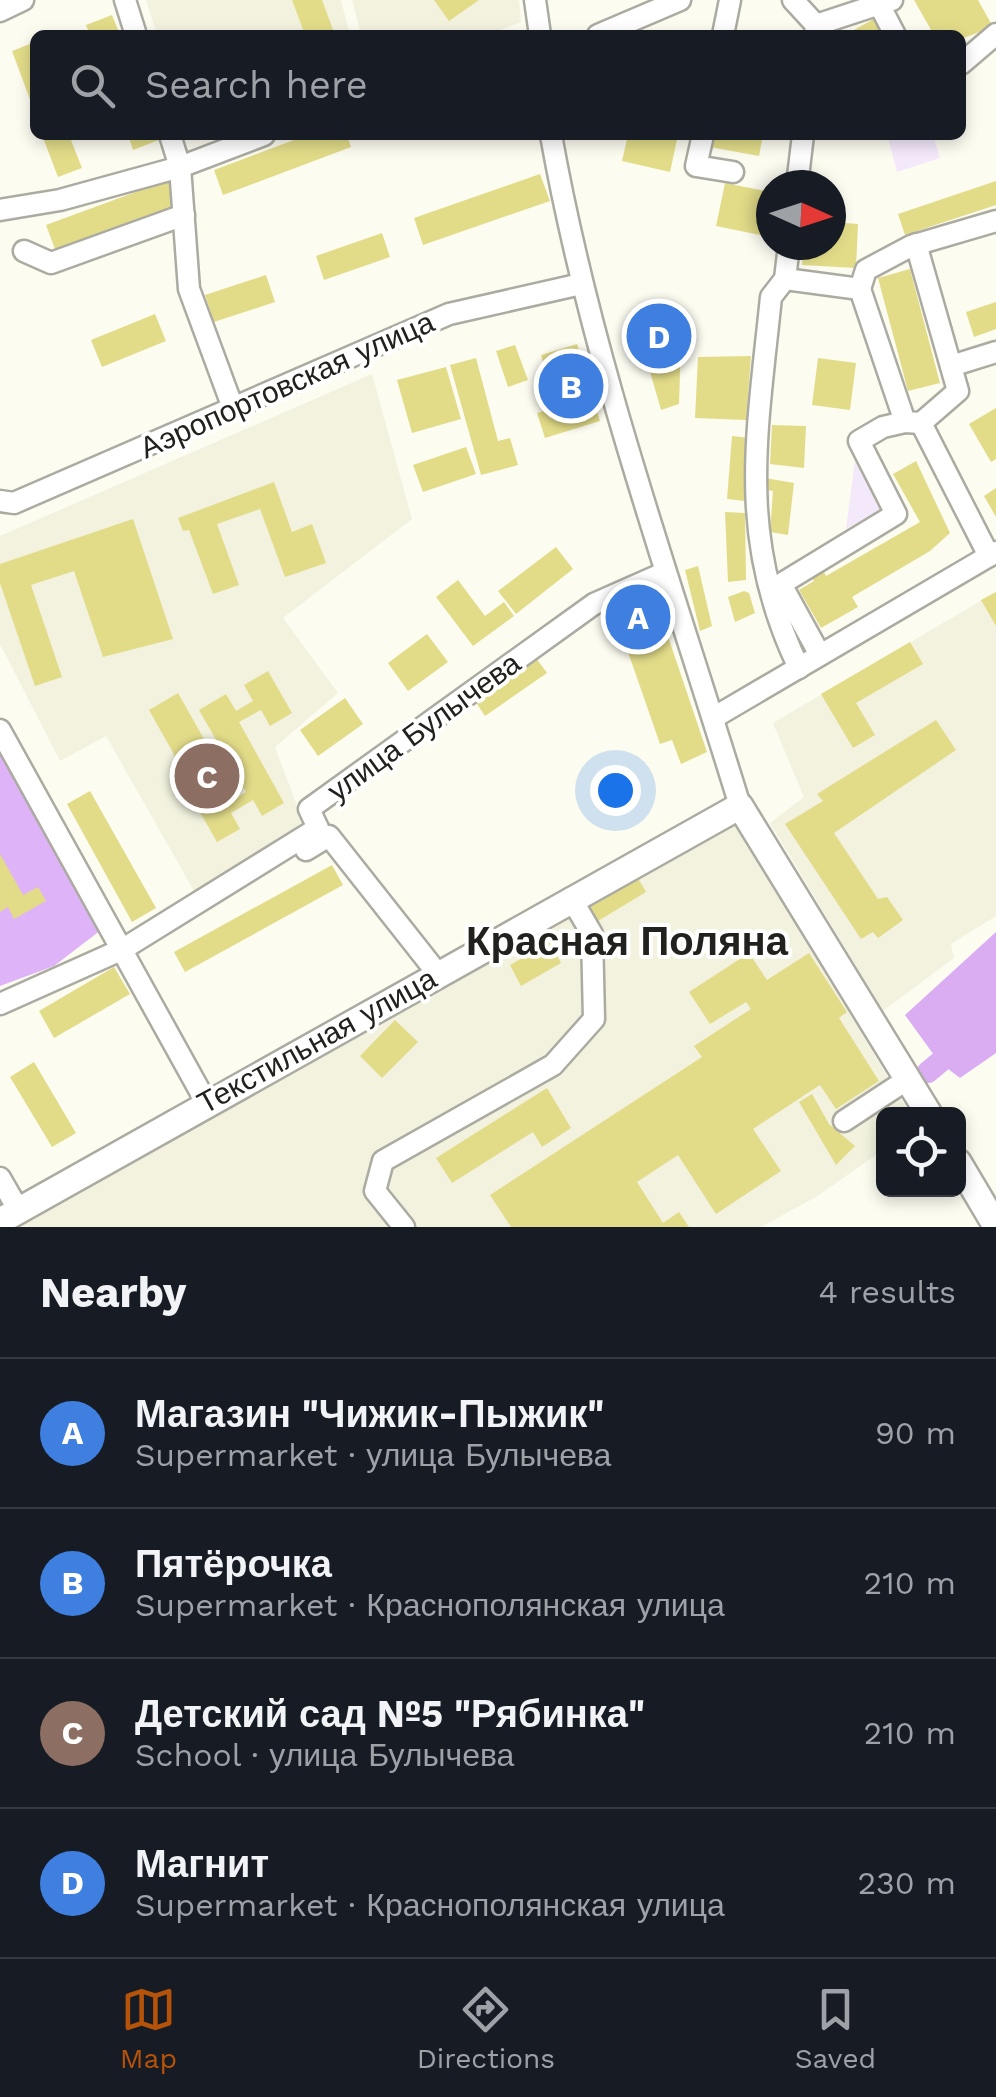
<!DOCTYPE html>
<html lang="en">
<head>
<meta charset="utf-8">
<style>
  body { margin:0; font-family:"Work Sans",sans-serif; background:#20242c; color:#f1f3f6 }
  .controls { position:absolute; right:30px; bottom:30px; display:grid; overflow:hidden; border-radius:15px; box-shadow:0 5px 15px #0003 }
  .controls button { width:90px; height:90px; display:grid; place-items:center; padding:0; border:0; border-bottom:2px solid #363941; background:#171b24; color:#f1f3f6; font:50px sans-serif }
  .compass { position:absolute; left:756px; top:170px; width:90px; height:90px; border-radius:50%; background:#171b24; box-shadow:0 5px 15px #0003; rotate:93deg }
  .you { position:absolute; left:615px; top:790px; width:35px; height:35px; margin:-25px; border:8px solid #fff; border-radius:50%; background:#1a73e8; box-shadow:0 0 0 15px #1a73e833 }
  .badge { display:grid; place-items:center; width:65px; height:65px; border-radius:50%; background:#b45309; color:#fff; font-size:32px; font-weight:700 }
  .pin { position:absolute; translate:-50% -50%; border:5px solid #fff; box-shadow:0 2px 10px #0006 }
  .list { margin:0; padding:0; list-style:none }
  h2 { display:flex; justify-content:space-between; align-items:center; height:130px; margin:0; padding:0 40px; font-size:42px }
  h2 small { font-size:32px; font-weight:400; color:#9ea1a6 }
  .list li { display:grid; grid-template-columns:65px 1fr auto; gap:30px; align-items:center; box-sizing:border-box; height:150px; padding:0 40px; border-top:2px solid #363941 }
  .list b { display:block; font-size:38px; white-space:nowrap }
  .list p { margin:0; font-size:32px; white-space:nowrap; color:#9ea1a6 }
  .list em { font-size:32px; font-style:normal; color:#9ea1a6 }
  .icon { flex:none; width:55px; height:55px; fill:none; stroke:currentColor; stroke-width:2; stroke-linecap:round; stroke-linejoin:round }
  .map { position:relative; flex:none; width:996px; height:1227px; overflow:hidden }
  .search { position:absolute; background:#171b24; box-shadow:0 5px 15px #0003; left:30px; right:30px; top:30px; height:110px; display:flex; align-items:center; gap:25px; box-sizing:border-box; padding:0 35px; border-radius:15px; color:#9ea1a6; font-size:38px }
  .sheet { height:730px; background:#171b24 }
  nav { display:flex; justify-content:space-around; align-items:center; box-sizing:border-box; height:140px; border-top:2px solid #363941; background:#171b24; font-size:28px; color:#9ea1a6 }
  nav a { display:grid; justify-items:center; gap:5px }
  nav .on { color:#b45309 }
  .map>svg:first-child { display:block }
  .built { fill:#f2f2df }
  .green { fill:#f4e9fb }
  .forest { fill:#dfb3f8 }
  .water { fill:#daadf2 }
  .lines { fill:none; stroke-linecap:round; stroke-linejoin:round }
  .river { stroke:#daadf2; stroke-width:22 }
  .building { fill:#e2dc89 }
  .minor-casing { stroke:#acaba1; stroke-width:25 }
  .major-casing { stroke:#acaba1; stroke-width:30 }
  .minor { stroke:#fff; stroke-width:20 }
  .major { stroke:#fff; stroke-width:25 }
  .labels { text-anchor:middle; stroke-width:8; stroke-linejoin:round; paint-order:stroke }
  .street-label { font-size:30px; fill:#21211d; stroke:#fff }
  .district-label { font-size:40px; font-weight:bold; fill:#21211d; stroke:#fff }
</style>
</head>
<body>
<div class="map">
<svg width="996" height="1227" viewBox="0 0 996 1227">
  <rect width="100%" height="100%" fill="#fdfcf1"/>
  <!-- built -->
  <g class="built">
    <path d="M146,0h195l9,35h-193z"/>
    <path d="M352,0h167l2,22 -33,13h-127z"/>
    <path d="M372,374l40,145 -129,99 55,75 -63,54 30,80 -107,71 -92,-162 -46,25 -60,-117v-108z"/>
    <path d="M996,592v324l-45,28 3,14 -71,53 -113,-188 34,-26 -31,-74z"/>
    <path d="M723,818l25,7 31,72 131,217h-26l-1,36 -67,47 -55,30h-761z"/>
  </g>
  <!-- green -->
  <g class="green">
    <path d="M898,135h35l7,23 -43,14 -9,-34z"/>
    <path d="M855,460l26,50 -35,19z"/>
  </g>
  <!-- forest -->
  <path class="forest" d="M0,749l101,181 -47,36 -54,20z"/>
  <!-- water -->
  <path class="water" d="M996,932v121l-36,25 -21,-16 -34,-47z"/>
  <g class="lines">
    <!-- river -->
    <path class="river" d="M928,1072l68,-57"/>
  </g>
  <!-- building -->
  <g class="building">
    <path d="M292,0h30l13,35h-30z"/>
    <path d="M434,0h45l-30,21z"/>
    <path d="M914,0h64l15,27 -32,12v-4h-27z"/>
    <path d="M112,15l8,20h-30l-4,-10z"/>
    <path d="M877,17l10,18h-42z"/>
    <path d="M35,42v71l-23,-62z"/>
    <path d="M42,135h27l13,33 -24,9z"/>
    <path d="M128,135h29l2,5 -26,10z"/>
    <path d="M307,135h40l4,12 -128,48 -9,-25z"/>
    <path d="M628,135h50l-8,37 -48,-11z"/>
    <path d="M712,135h51l-4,21 -49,-9z"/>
    <path d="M540,174l10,27 -127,44 -9,-27z"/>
    <path d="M171,179l9,25 -125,45 -9,-24z"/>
    <path d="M996,181v24l-91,30 -7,-21z"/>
    <path d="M725,183l46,9 -6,44 -49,-10z"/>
    <path d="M831,222l27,2 -2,44 -54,-3 2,-20h27z"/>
    <path d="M382,233l8,24 -66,23 -8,-24z"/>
    <path d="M910,269l30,114 -32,8 -30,-113z"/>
    <path d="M266,275l9,27 -61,20 -9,-27z"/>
    <path d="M996,302v27l-22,8 -8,-25z"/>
    <path d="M682,309l-3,95 -18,6 -27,-94z"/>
    <path d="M155,314l11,27 -64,26 -11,-27z"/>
    <path d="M577,344l7,24 -8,2 8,24 7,-2 9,29 -55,17 -8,-25 20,-6 -16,-52z"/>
    <path d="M515,345l13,35 -20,7 -12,-36z"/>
    <path d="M751,356l-5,64 -51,-2 3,-61z"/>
    <path d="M476,358l22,83 12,-3 8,27 -37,10 -31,-110z"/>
    <path d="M818,358l38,5 -6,47 -38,-5z"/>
    <path d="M446,367l15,52 -49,14 -15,-53z"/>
    <path d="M996,408v51l-5,3 -22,-38z"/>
    <path d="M772,425l34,1 -2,42 -34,-4z"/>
    <path d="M732,436l18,2 -5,63 -18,-2z"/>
    <path d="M466,447l10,27 -53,18 -10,-27z"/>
    <path d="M916,461l34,72 -20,18 -78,46 6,10 -37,21 -22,-38 15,-9 -4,-6 12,-7 4,8 94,-54 -27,-48z"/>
    <path d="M765,478l29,5 -6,52 -18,-3 3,-41 -7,-1z"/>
    <path d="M274,482l18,50 20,-8 14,39 -41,14 -25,-68 -43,15 22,61 -26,9 -24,-64 -6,1 -5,-13z"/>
    <path d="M996,488v29l-12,-21z"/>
    <path d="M725,512l20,1 1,67 -18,2z"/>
    <path d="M133,519l40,120 -70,18 -29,-86 -43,14 31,92 -27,9 -35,-103v-19z"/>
    <path d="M556,547l17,22 -57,45 -18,-23z"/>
    <path d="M698,566l14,60 -12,5 -15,-61z"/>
    <path d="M458,580l27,36 19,-14 10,14 -41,30 -37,-49z"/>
    <path d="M651,586l56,166 -26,12 -9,-24 -12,4 -49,-141z"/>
    <path d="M744,591l5,2 6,20 -20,9 -7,-25z"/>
    <path d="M996,592v34l-15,-26z"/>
    <path d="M427,634l21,28 -40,29 -20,-28z"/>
    <path d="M910,642l13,22 -67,39 19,32 -22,13 -32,-54z"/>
    <path d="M536,658l11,15 -62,43 -10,-15z"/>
    <path d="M268,671l24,42 -22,13 -9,-16 -22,12 45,81 -22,13 -9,-16 -22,13 9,16 -23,13 -24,-42 25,-14 10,17 18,-11 -47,-82 27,-16 10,17 17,-10 -9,-16z"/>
    <path d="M178,693l35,62 -29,17 -35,-62z"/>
    <path d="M345,698l18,26 -45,32 -18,-26z"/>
    <path d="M936,720l20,30 -122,83 44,66 9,-2 16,23 -25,18 -5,-6 -12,7 -76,-115 38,-23 -6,-7z"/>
    <path d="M90,791l66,117 -24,14 -65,-118z"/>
    <path d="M0,854l23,41 15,-8 8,14 -32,18 -6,-12 -8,5z"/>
    <path d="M332,865l11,20 -158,87 -11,-20z"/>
    <path d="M635,873l11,19 -48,29 -12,-19z"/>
    <path d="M550,942l11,21 -40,23 -11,-21z"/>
    <path d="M749,953l18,27 42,-27 38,59 -8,6 40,63 -43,28 -16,-24 -67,44 28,42 -65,43 -38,-59 -41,27 26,41 16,-11 10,15h-178l-21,-32 212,-138 -8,-11 57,-37 -5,-7 -36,22 -21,-32z"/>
    <path d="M114,967l16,27 -76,44 -15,-27z"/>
    <path d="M395,1020l23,22 -36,36 -22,-22z"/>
    <path d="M34,1062l42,71 -24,14 -42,-70z"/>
    <path d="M547,1088l24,40 -29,19 -9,-15 -81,51 -16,-25z"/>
    <path d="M812,1094l17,30 26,22 -19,19 -37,-63z"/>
  </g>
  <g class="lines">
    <defs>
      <g id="minor">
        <path d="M125,0l11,35"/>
        <path d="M535,0l5,35"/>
        <path d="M793,0l23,25 -1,10"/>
        <path d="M880,6l15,29"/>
        <path d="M0,11l23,-11"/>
        <path d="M816,25l76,-25"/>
        <path d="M598,35l82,-35"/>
        <path d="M723,35l7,-35"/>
        <path d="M961,64l35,-30"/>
        <path d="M170,135l10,32 84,-32"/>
        <path d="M551,135c41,230 121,449 189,671"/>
        <path d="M703,135l-7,31 37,6"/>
        <path d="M797,185l6,-50"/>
        <path d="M0,210l60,-10 120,-33 9,122 44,119"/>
        <path d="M789,245l-4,34 -14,18c-14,138 -35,241 28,371"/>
        <path d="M24,251l27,12 133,-48"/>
        <path d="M785,279l75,10 45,133 16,1 37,-32 -42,-147"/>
        <path d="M860,289l6,-19 45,-24 85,-25"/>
        <path d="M951,366l45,-14"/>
        <path d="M921,423l68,133"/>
        <path d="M0,501l14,2 435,-189 132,-30"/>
        <path d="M820,655l-39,-71 115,-70 -37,-73 24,-14 22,-5"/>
        <path d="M713,718l283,-166"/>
        <path d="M0,730l206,372"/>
        <path d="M306,850l23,-14 109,138"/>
        <path d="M0,1004l123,-55 195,-121 -9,-19 285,-205 70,-31"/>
        <path d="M844,1121l64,-42"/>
        <path d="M0,1178l19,33"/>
        <path d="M404,1227l-29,-36 8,-30 170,-96 41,-46 -2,-85 -21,-36"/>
      </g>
      <g id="major">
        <path d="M958,1162l38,64"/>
        <path d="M0,1221l740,-415 189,308"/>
      </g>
    </defs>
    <!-- minor casing -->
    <use href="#minor" class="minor-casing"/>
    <!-- major casing -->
    <use href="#major" class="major-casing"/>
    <!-- minor -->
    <use href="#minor" class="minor"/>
    <!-- major -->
    <use href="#major" class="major"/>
  </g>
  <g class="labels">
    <!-- street labels -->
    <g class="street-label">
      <text transform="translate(287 385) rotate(-24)" y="10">Аэропортовская улица</text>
      <text transform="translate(424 727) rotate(-36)" y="10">улица Булычева</text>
      <text transform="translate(317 1041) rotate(-29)" y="10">Текстильная улица</text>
    </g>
    <!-- district labels -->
    <g class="district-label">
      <text x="627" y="955">Красная Поляна</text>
    </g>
  </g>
</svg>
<div class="controls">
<button><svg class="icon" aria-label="locate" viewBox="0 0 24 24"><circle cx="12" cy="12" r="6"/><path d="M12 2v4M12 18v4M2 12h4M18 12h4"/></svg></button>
</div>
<svg class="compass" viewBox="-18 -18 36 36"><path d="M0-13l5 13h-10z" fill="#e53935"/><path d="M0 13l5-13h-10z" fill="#9ea1a6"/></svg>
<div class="you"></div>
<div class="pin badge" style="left:638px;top:617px;background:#3f7fe0">A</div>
<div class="pin badge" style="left:571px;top:386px;background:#3f7fe0">B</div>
<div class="pin badge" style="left:207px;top:776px;background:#8d6e63">C</div>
<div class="pin badge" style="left:659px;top:336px;background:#3f7fe0">D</div>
<div class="search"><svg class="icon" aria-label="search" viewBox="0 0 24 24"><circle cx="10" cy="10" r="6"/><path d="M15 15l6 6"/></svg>Search here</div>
</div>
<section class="sheet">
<h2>Nearby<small>4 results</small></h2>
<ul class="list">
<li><span class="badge" style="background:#3f7fe0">A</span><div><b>Магазин &quot;Чижик-Пыжик&quot;</b><p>Supermarket · улица Булычева</p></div><em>90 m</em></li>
<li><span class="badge" style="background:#3f7fe0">B</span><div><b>Пятёрочка</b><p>Supermarket · Краснополянская улица</p></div><em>210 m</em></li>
<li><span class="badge" style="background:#8d6e63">C</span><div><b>Детский сад №5 &quot;Рябинка&quot;</b><p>School · улица Булычева</p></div><em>210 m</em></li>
<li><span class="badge" style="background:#3f7fe0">D</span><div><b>Магнит</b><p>Supermarket · Краснополянская улица</p></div><em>230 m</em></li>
</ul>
</section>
<nav>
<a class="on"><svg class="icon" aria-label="map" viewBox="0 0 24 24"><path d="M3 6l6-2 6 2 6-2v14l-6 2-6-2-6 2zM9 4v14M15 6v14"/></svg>Map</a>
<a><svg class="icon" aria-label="directions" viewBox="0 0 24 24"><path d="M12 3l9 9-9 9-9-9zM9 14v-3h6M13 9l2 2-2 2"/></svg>Directions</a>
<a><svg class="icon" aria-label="saved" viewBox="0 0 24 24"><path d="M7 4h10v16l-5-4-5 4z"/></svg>Saved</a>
</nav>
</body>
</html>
